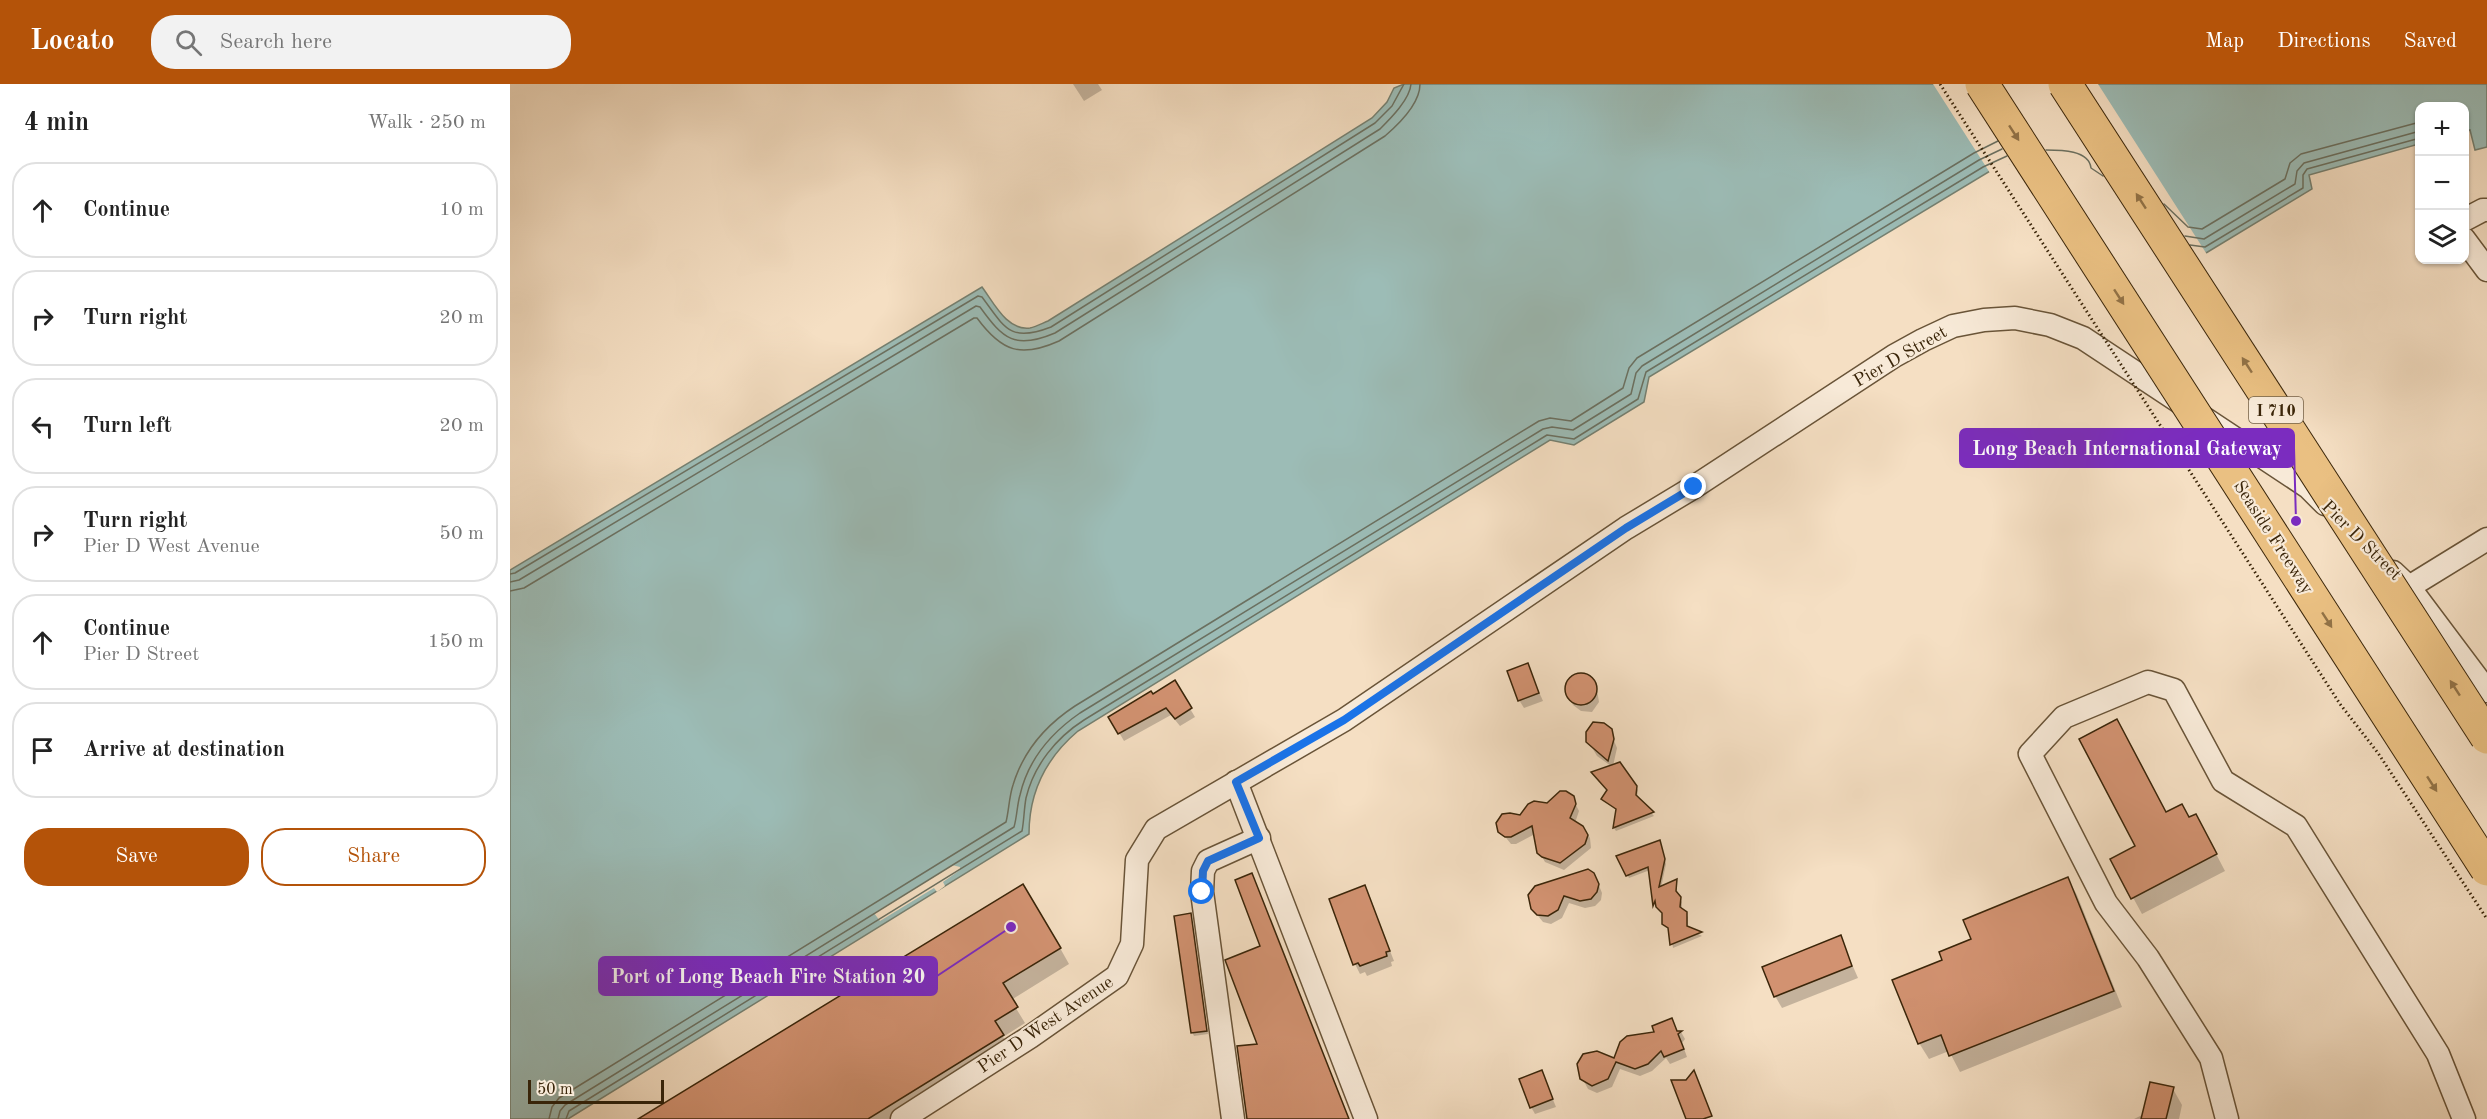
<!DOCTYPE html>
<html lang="en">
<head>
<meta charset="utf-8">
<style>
  body { margin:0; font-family:"Old Standard TT",serif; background:#f2f2f2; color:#222 }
  .controls { position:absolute; right:18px; top:18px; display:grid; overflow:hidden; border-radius:12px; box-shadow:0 2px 4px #0004 }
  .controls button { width:54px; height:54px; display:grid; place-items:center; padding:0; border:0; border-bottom:2px solid #e0e0e0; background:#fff; color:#222; font:30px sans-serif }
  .scale { position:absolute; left:18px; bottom:15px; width:136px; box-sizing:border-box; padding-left:6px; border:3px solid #3a2509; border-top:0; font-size:16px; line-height:21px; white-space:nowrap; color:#3a2509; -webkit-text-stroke:4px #f8ead8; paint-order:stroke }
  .stop { position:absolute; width:18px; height:18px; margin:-14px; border:4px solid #1a73e8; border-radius:50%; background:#fff }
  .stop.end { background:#1a73e8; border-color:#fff; box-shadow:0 2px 6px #0008 }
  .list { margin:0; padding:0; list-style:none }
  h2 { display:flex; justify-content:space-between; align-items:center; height:78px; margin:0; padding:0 24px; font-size:26px }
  h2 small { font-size:20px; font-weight:400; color:#767676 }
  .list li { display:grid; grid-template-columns:39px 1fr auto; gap:18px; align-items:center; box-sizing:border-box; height:96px; margin:0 12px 12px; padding:0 12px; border:2px solid #e0e0e0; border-radius:24px }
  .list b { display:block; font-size:22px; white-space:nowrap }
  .list p { margin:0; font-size:20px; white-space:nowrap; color:#767676 }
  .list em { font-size:20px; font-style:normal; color:#767676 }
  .actions { display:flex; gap:12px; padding:18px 24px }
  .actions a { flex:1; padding:14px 0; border:2px solid #b45309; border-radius:24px; text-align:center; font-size:21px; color:#b45309 }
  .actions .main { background:#b45309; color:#fff }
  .icon { flex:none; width:33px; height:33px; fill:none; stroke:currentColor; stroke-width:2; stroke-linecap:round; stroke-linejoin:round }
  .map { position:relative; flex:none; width:1977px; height:1035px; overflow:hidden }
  header { display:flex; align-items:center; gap:36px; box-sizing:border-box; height:84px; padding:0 30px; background:#b45309; color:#fff }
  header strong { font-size:28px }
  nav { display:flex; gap:33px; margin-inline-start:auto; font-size:21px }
  .search { width:420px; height:54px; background:#f2f2f2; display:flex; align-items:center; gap:15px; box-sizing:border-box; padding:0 21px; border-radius:24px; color:#767676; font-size:22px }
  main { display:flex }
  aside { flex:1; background:#fff }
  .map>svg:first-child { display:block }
  .water { fill:#9cbcb6; stroke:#758071; stroke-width:1.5 }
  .pier { fill:#f5dfc3 }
  .shadow { fill:#0003 }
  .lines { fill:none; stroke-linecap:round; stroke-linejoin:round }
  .shore { stroke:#6b7060; stroke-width:1.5 }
  .building { fill:#d29271; stroke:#3a2509; stroke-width:1.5 }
  .minor-casing { stroke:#695438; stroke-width:25 }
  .minor { stroke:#f8ead8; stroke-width:22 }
  .highway-bridge-casing { stroke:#3a2509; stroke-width:35; stroke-linecap:butt }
  .path-bridge { stroke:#3a2509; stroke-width:3; stroke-dasharray:1.5 3; stroke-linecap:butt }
  .highway-bridge { stroke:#eac082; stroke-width:33 }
  .oneway { fill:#927246 }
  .route { stroke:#1a73e8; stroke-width:8 }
  .labels { text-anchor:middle; stroke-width:4.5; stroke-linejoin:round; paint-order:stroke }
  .shield { fill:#f8ead8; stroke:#736047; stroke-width:1.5 }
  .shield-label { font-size:16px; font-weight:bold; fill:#3a2509 }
  .street-label { font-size:18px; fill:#3a2509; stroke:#f8ead8 }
  .leader { fill:none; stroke:#7b2cbf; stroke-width:2 }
  .callout-dot { fill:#7b2cbf; stroke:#f8ead8; stroke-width:2 }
  .callout { fill:#7b2cbf; stroke:#7b2cbf; stroke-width:2 }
  .callout-label { font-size:20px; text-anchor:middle; font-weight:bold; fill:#fff }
</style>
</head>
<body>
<header>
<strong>Locato</strong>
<div class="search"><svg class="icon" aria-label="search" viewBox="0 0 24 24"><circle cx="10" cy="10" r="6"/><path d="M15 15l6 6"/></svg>Search here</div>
<nav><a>Map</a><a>Directions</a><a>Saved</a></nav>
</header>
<main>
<aside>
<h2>4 min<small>Walk · 250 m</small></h2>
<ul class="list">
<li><svg class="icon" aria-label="ahead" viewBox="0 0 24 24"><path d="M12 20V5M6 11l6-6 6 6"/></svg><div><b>Continue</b></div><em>10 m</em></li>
<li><svg class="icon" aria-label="right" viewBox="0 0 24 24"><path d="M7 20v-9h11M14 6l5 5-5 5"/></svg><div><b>Turn right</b></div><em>20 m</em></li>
<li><svg class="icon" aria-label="left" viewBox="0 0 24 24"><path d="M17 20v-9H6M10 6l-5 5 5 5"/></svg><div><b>Turn left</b></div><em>20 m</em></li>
<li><svg class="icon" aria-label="right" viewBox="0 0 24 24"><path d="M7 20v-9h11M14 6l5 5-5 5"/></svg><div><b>Turn right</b><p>Pier D West Avenue</p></div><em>50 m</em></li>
<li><svg class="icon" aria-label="ahead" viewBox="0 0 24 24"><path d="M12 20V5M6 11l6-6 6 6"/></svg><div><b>Continue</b><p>Pier D Street</p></div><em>150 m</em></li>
<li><svg class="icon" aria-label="arrive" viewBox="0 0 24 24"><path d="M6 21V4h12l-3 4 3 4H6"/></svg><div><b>Arrive at destination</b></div></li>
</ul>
<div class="actions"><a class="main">Save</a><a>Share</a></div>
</aside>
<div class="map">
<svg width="1977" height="1035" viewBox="0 0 1977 1035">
  <rect width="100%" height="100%" fill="#f5dfc3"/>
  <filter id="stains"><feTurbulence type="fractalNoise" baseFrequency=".00333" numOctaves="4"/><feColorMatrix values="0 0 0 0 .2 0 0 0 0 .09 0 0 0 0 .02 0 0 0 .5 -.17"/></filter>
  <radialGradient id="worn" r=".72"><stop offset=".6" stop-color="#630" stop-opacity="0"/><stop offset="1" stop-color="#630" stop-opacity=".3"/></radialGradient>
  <!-- water -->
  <path class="water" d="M894,0h1083v63l-12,3 -5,-20 -5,1 -1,-25h-44l-1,38 -110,31 3,14 -106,64 -121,-90 -29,-7 -56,9 -351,212 -5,25 -70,43 -24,-5 -472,291c-32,27 -49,61 -49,103l-461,285h-58v-549l472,-283c12,16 25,44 48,41 6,-1 13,-5 18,-7l324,-203 15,-16 7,-14z"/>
  <!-- pier -->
  <g class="pier">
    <path d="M1423,0h165l110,172 -31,-4 -39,-38 -58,-43 1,-6 -26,-6 -26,1 -21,5 -18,8z"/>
    <path d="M442,781l8,2v3l-17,12 2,4 -8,6 -3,-4 -54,33 -6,-8z"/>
  </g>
  <!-- shadow -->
  <g class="shadow">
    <path d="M563,0h25l4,6 -18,11z"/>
    <path d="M1017,581l16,36 -19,7 -5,-8z"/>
    <path d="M1075,591l8,6 4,9 2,12 -7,10 -11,-1 -8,-6 -4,-9 -2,-12 6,-7z"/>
    <path d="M664,598l21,35 -15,9 -9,-11 -47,26 -14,-24z"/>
    <path d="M1099,644l8,20 -4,18 23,21 2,3 -1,8 17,18 -38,15 -2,-3 3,-17 -14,-12 6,-8 2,-25 -14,-10 -10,-17z"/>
    <path d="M1062,713l7,14 -4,12 10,7 5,8 1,10 -27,22 -19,-8 -8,-14 -2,-14 -19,10h-5l-12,-15 21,-13z"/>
    <path d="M1656,730l23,5 15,12 21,40 -83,43 -30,-55 25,-13z"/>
    <path d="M1151,761l5,19 -5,24 15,-7 1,14 5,7v8l6,7v11l14,8 -29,12 -3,-18 -6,-6v-9l-8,-10 -1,2v-1l-5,-36 -21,8 -11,-21z"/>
    <path d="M1558,795l9,16 45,112 -162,65 -11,-21 -20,8 -10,-16 24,-82z"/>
    <path d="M1088,799l4,10 -1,7 -6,6 -10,2 -16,-5 -7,15 -11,6 -8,-2 -13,-16v-11z"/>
    <path d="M855,803l29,74 -3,1 1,4 -25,10 -2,-4 -5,2 -5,-10z"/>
    <path d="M680,831l18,119 -14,2 -2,-4z"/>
    <path d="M1330,853l18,41 -76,30 -7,-12z"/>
    <path d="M550,864l9,16 -58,36 14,23 -22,14 9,14 -110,68h-261z"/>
    <path d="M1171,948l4,7 -3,4 5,14 -17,7 -4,-6 -14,13 -12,5 -20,-7 -8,18 -15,6 -9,-4 -10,-19 1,-8 35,-2z"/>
    <path d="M1035,996l11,27 -21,7 -4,-7z"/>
    <path d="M1663,1005l9,16 -3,14h-45l10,-5z"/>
  </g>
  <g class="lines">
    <!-- shore -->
    <g class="shore">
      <path d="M1536,66c15,0 43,0 45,18l12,8"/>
      <path d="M1654,120l24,23 14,2 83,-50 5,-16 11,-9 119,-32"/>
      <path d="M1675,152l19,3 91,-55 2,-13 7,-8 116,-32"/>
      <path d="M1680,161l15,2 98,-59v-13l4,-6 113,-31"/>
      <path d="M0,490l5,-1 463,-277 4,1c23,31 28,46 69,30l324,-204 17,-17 12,-22"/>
      <path d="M0,498l9,-2 457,-274 4,1c23,32 35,43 75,26l325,-204c11,-11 30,-30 31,-45"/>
      <path d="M0,507l14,-3 450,-270h3c25,34 44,40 82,23l326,-205c14,-12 35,-33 35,-52"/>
      <path d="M39,1035l3,-12 7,-9 447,-276c3,-12 3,-25 7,-37 10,-33 33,-60 62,-79l464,-285 11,-3 21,3 52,-33 6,-20 8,-10 337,-205 24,-12"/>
      <path d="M48,1035l2,-8 5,-6 449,-278c3,-10 3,-22 6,-32 8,-35 31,-62 60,-82l463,-284 9,-2 21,3 58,-36 5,-21 6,-7 337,-206 23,-11"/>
      <path d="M56,1035l3,-8 453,-280c2,-10 2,-22 4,-33 8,-33 30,-60 58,-78l463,-285 27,4 64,-40 8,-27 337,-205 24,-11"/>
    </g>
  </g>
  <!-- building -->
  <g class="building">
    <path d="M1018,579l11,30 -21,8 -11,-30z"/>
    <circle cx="1071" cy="605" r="16"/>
    <path d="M665,596l17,28 -17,11 -9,-11 -48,26 -10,-17 43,-26 2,3z"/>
    <path d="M1607,635l49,93 16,-8 7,13 7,-3 21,40 -86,45 -21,-40 25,-13 -56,-107z"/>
    <path d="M1083,638l11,1 8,6 2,10 -6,22 -22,-19v-10z"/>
    <path d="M1110,678l17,24 -1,9 18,17 -41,16 3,-19 -15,-10 6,-9 -16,-18z"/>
    <path d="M1050,707h6l8,5 2,8 -6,14 13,8 5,9 -3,9 -25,19 -18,-6 -5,-4 -5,-27 -21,11h-6l-7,-5 -2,-9 6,-9 8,-1 10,2 8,-11 6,-3 13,2z"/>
    <path d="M1150,756l5,19 -6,28 18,-8 -1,12 5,6 -1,10 7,5v14l15,6 -32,13 -2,-17 -6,-4v-11l-6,-6 -1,-6 -2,5 -5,-39 -22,9 -10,-20z"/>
    <path d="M1078,785l6,4 5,11 -2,8 -6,7 -11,2 -16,-5 -6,14 -10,6 -11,-1 -6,-6 -3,-14 7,-9z"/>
    <path d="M742,789l97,246h-102l-10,-73 20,-2 -32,-84 35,-14 -25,-66z"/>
    <path d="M1558,793l46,114 -165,65 -8,-21 -23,9 -26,-64 50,-20 -3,-8 32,-13 -8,-19z"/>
    <path d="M513,800l38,64 -58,35 15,24 -23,14 9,14 -136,84h-230z"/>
    <path d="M855,801l25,66 -4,1 1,4 -27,10 -2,-3 -5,2 -24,-66z"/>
    <path d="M681,829l16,118 -16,2 -17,-117z"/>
    <path d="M1331,851l11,31 -78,31 -12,-30z"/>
    <path d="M1162,934l5,13h5l-4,3 6,15 -20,8 -3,-6 -13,13 -13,5 -19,-7 -8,17 -16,7 -12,-7 -3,-15 6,-10 14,-3 17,7 6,-16 7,-6 27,-4 -2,-6z"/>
    <path d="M1032,986l11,29 -23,9 -11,-29z"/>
    <path d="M1184,986l18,46 -9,3h-17l-15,-39h15z"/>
    <path d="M1640,998l24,5 -8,32h-25z"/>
  </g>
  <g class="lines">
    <defs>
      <g id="minor">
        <path d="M1954,136l19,-10h4"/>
        <path d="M1954,155l23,31"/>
        <path d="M1883,488l16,15 78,104"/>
        <path d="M1899,503l78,-48"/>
        <path d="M726,698l130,337"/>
        <path d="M392,1035l128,-82 87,-61 15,-32 5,-84 19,-31 188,-109 282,-192 68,-41 200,-131 29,-16 30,-14 31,-6 31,-2 35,7 33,13 225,149 17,17"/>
        <path d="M723,1035l-31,-227 1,-21 5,-10 51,-23"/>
        <path d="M1717,1035l-16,-61 -63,-100 -42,-55 -76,-149 34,-37 84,-35 26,8 49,91 73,45 142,228 26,65"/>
      </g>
    </defs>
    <!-- minor casing -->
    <use href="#minor" class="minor-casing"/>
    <!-- minor -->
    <use href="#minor" class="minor"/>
    <defs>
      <g id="highway-bridge">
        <path d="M1472,0l505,785"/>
        <path d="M1555,0l422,653"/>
      </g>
    </defs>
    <!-- highway-bridge casing -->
    <use href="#highway-bridge" class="highway-bridge-casing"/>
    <!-- path-bridge -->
    <path class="path-bridge" d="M1430,0l400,620 38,49 109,166"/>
    <!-- highway-bridge -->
    <use href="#highway-bridge" class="highway-bridge"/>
  </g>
  <!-- one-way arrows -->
  <defs><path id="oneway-solid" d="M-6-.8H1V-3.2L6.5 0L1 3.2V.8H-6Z" transform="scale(1.5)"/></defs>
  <g class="oneway">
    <use href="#oneway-solid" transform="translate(1504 49) rotate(57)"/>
    <use href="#oneway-solid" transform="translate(1631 117) rotate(-123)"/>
    <use href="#oneway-solid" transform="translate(1609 213) rotate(57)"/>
    <use href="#oneway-solid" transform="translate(1737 281) rotate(-123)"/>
    <use href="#oneway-solid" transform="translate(1817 536) rotate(57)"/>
    <use href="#oneway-solid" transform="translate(1945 604) rotate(-123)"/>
    <use href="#oneway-solid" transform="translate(1922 700) rotate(57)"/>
  </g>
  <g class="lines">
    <!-- route -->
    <path class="route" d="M692,808l1,-21 5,-10 51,-23 -23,-56 108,-62 282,-192 68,-41"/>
  </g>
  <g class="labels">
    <!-- shield labels -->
    <rect class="shield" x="1739" y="313" width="54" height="26" rx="4.5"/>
    <g class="shield-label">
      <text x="1766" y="332">I 710</text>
    </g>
    <!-- street labels -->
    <g class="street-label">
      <text transform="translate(1390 272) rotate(-30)" y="6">Pier D Street</text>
      <text transform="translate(1764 453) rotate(57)" y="6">Seaside Freeway</text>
      <text transform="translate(1852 456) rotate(45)" y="6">Pier D Street</text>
      <text transform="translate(535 940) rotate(-34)" y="6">Pier D West Avenue</text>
    </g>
  </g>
  <!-- callouts -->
  <path class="leader" d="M1786 437L1784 364M501 843L427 892"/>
  <g class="callout-dot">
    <circle cx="1786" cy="437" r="6"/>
    <circle cx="501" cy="843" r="6"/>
  </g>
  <g class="callout">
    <rect x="1450" y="345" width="334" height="38" rx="6"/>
    <rect x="89" y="873" width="338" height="38" rx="6"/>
  </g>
  <g class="callout-label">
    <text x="1617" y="371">Long Beach International Gateway</text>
    <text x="258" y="899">Port of Long Beach Fire Station 20</text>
  </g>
  <rect width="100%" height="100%" filter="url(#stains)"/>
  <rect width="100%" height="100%" fill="url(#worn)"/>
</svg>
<div class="controls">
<button>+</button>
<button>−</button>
<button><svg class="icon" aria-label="layers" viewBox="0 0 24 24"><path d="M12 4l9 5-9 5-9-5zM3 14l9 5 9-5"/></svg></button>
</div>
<div class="scale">50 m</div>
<div class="stop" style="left:692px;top:808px"></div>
<div class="stop end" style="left:1184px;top:403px"></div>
</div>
</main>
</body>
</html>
